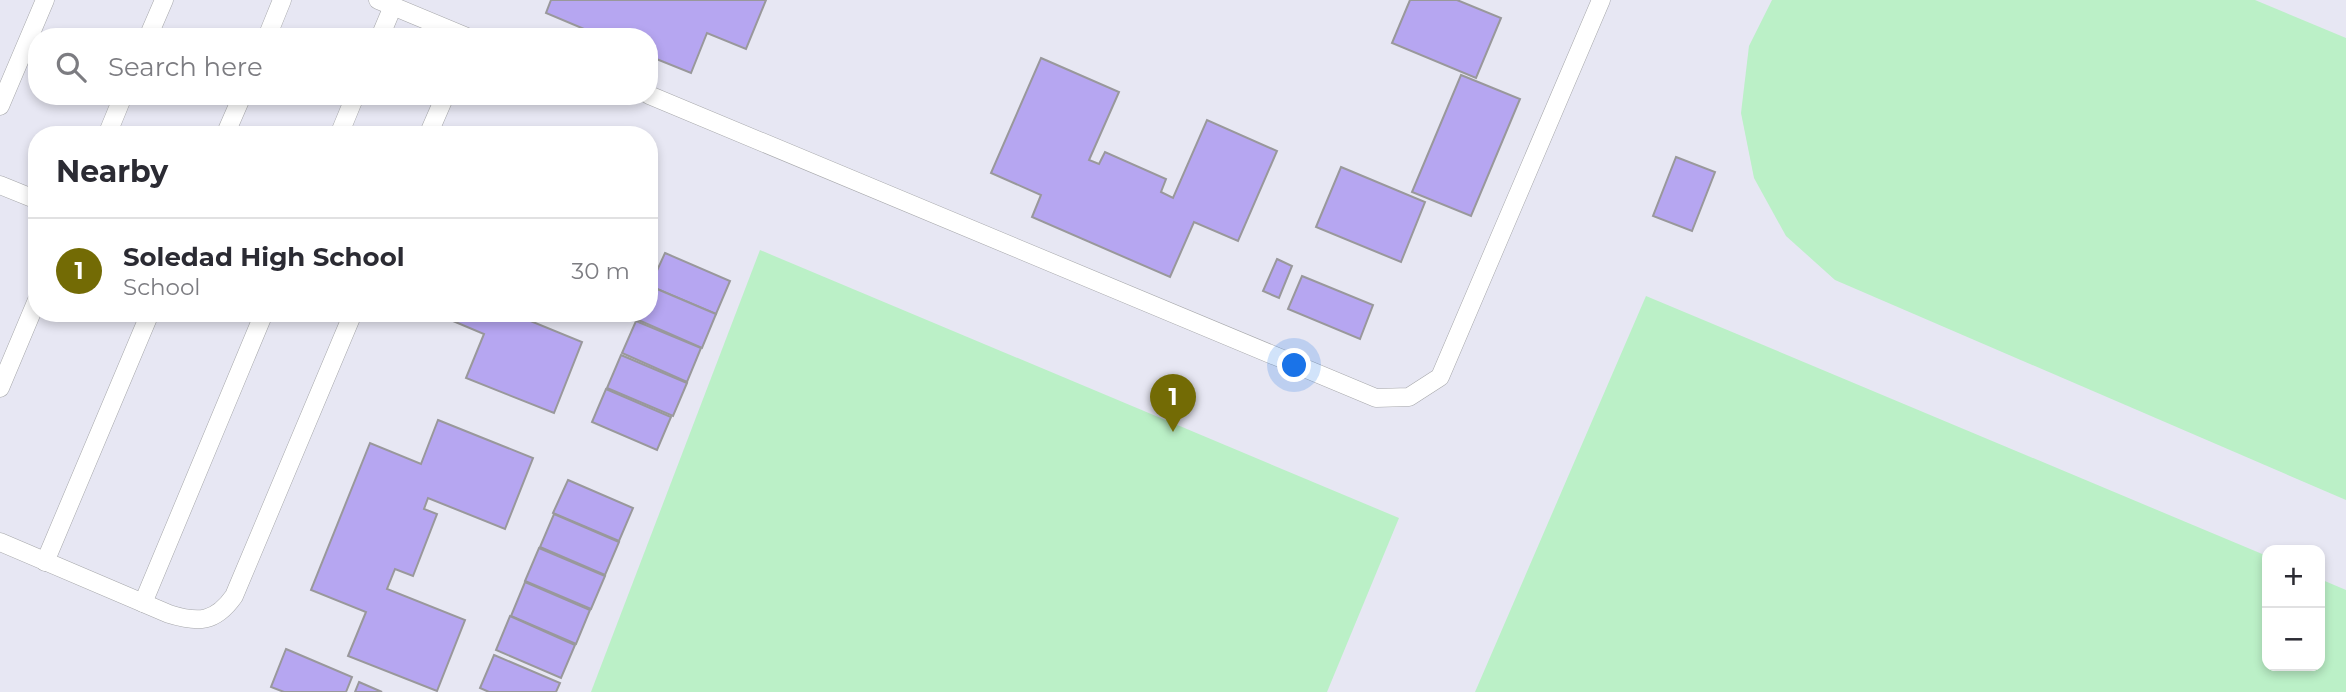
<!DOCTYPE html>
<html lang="en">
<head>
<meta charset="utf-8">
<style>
  body { margin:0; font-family:Montserrat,sans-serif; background:#f7f7f7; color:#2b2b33 }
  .controls { position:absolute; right:21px; bottom:21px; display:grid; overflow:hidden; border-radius:14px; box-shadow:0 4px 10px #0003 }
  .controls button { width:63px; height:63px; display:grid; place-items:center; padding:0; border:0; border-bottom:2px solid #e1e1e2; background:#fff; color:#2b2b33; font:35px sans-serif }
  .you { position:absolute; left:1295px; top:366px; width:24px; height:24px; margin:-18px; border:5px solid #fff; border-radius:50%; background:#1a73e8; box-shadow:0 0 0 10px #1a73e833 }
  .badge { display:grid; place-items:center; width:46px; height:46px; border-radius:50%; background:#736b05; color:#fff; font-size:23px; font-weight:700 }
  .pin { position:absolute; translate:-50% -58px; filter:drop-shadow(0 2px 4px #0008) }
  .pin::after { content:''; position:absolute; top:37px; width:24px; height:21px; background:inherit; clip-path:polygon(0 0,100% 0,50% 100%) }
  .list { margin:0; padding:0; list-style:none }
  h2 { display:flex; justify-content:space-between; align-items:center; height:91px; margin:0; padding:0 28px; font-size:30px }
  h2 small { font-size:23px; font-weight:400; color:#7c7c81 }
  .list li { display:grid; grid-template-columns:46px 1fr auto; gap:21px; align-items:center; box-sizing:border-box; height:105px; padding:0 28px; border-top:2px solid #e1e1e2 }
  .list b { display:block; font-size:26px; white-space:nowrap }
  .list p { margin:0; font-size:23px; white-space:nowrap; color:#7c7c81 }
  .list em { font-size:23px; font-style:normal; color:#7c7c81 }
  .icon { flex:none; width:38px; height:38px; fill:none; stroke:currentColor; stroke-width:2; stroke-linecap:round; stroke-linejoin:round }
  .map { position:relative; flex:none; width:2346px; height:692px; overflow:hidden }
  .search { position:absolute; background:#fff; box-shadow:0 4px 10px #0003; left:28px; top:28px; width:630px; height:77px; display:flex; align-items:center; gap:18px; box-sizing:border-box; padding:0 24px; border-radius:28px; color:#7c7c81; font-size:26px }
  .panel { position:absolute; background:#fff; box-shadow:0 4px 10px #0003; left:28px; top:126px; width:630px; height:196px; border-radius:28px }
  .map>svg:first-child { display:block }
  .built { fill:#e7e7f3; fill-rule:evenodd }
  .green { fill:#bbf0c7 }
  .building { fill:#b6a6f1; stroke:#99989b; stroke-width:2 }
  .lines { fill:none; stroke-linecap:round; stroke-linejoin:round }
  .lane-casing { stroke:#a6a7aa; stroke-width:19 }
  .lane { stroke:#fff; stroke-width:18 }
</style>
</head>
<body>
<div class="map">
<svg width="2346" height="692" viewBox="0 0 2346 692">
  <rect width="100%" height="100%" fill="#f0f0f4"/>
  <!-- built -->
  <path class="built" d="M0,0h2346v692h-2346zM37,37h612v59h-612zM37,135h612v178h-612zM2267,550h53v116h-53z"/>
  <!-- green -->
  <g class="green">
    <path d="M1772,0h483l91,38v462l-511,-220 -49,-44 -32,-58 -13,-65 8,-67z"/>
    <path d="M760,250l639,268 -72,174h-736z"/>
    <path d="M1646,296l621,260v110h53v-87l26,11v102h-871z"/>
  </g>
  <!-- building -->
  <g class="building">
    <path d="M551,0h215l-20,49 -39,-16 -16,40 -42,-17v-19h-46l-57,-24z"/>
    <path d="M1410,0h47l44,18 -25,60 -84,-35z"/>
    <path d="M1041,58l78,34 -30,68 10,4 6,-12 61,27 -5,13 12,6 34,-78 70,31 -39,90 -44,-19 -24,55 -138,-60 9,-22 -50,-22z"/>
    <path d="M1461,75l59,24 -49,117 -59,-24z"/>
    <path d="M1676,157l39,15 -23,59 -39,-15z"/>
    <path d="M1341,167l84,35 -24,60 -85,-35z"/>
    <path d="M665,253l65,28 -14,33 -66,-28z"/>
    <path d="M1277,259l15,7 -13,32 -16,-7z"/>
    <path d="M1302,276l71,29 -13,34 -72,-30z"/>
    <path d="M650,286l66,28 -14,34 -66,-29 3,-6h10z"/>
    <path d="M434,313h77l71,29 -28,71 -88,-35 18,-44z"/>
    <path d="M636,321l65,27 -14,34 -65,-29z"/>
    <path d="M621,355l66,28 -14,33 -66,-28z"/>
    <path d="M606,389l65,28 -14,33 -65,-28z"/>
    <path d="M438,420l95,38 -28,71 -77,-31 -4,11 13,5 -24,62 -18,-7 -8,20 78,31 -28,71 -89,-35 18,-44 -55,-22 59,-147 51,21z"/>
    <path d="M568,480l65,28 -14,33 -66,-28z"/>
    <path d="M554,514l65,28 -14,33 -65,-28z"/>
    <path d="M539,548l66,28 -14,33 -66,-28z"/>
    <path d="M525,582l65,28 -14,34 -65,-28z"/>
    <path d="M510,616l65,29 -14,33 -65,-28z"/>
    <path d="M286,649l66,28 -6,15h-62l-13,-5z"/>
    <path d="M494,655l66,28 -4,9h-67l-9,-4z"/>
    <path d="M359,682l23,10h-27z"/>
  </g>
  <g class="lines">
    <defs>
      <g id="lane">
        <path d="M378,0l89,37"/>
        <path d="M148,37l16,-37"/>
        <path d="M267,37l15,-37"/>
        <path d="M380,37l13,-31"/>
        <path d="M649,95l727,303 33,-1 31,-20 161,-377"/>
        <path d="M0,106l45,-106"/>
        <path d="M107,135l16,-39"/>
        <path d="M225,135l17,-39"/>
        <path d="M339,135l16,-39"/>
        <path d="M428,135l17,-39"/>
        <path d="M0,185l37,15"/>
        <path d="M0,388l37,-88"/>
        <path d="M0,542l169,72c29,9 46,9 65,-18l119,-283"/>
        <path d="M45,562l105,-249"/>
        <path d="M143,603l121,-290"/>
      </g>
    </defs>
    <!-- lane casing -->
    <use href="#lane" class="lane-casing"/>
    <!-- lane -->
    <use href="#lane" class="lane"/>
  </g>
</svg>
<div class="controls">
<button>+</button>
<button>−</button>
</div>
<div class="you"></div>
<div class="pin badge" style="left:1173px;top:432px">1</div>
<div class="search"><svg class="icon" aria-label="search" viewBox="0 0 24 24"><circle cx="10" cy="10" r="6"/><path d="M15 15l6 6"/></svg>Search here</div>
<section class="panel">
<h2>Nearby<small></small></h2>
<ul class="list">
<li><span class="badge">1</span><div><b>Soledad High School</b><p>School</p></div><em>30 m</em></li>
</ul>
</section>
</div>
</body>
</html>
